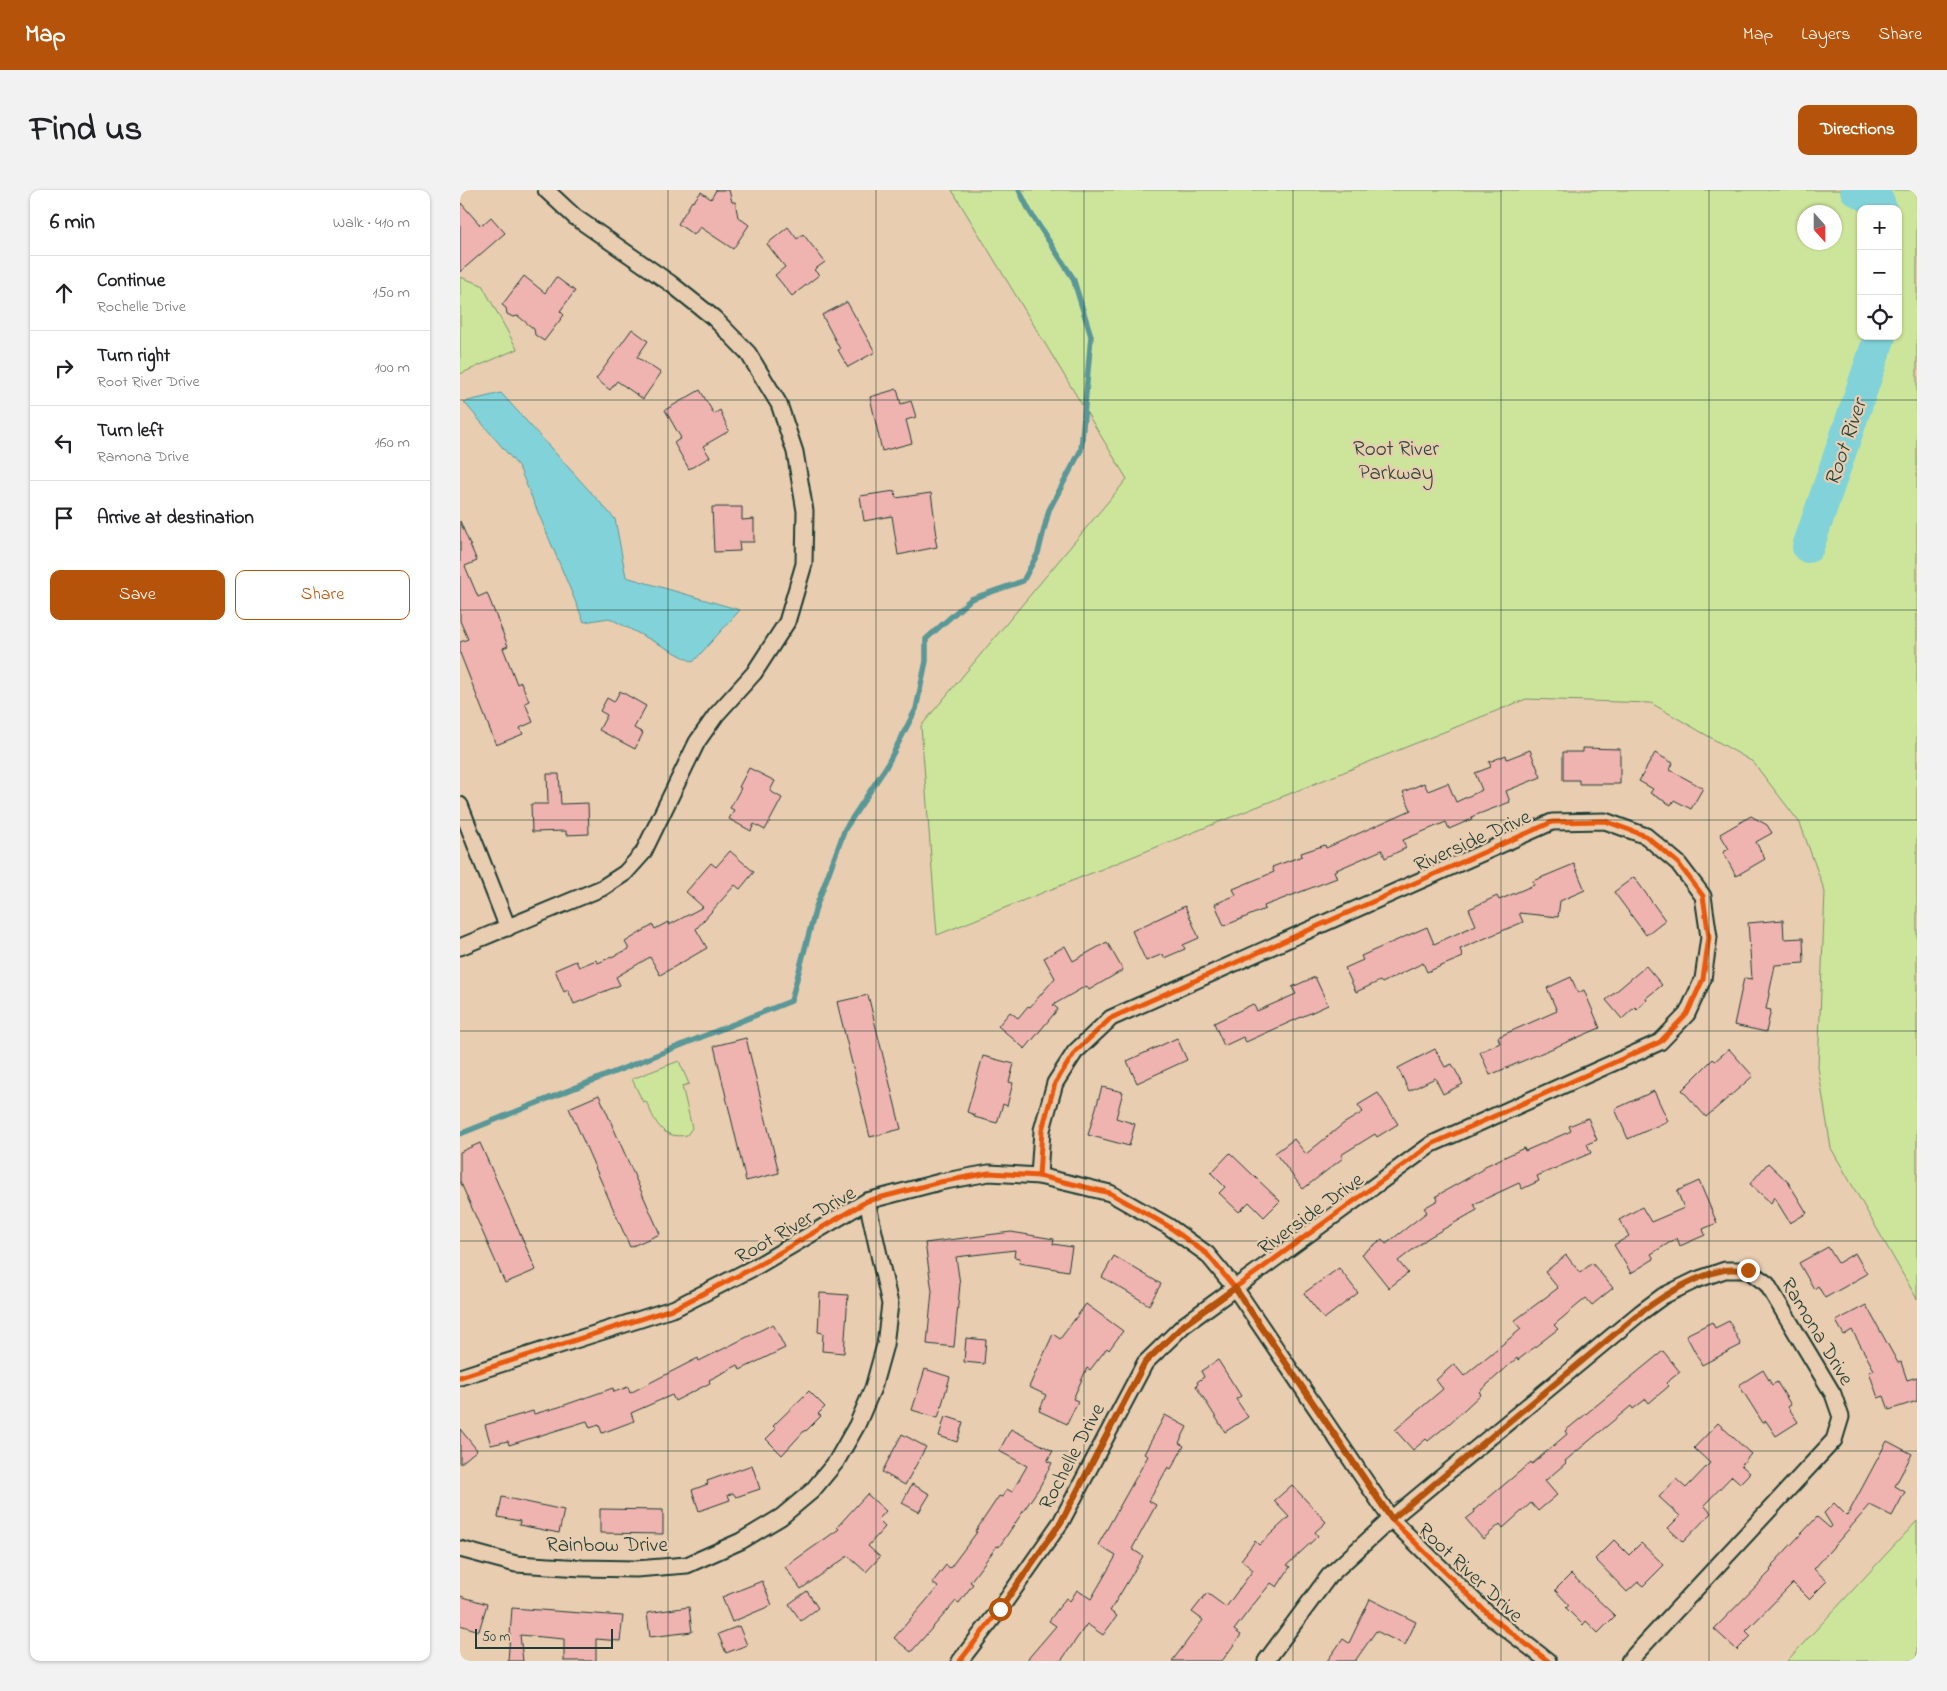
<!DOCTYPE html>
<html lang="en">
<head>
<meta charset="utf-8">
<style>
  body { margin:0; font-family:"Indie Flower",sans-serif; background:#f2f2f2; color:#202124 }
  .controls { position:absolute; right:15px; top:15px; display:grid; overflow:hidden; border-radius:10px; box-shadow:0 1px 4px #0004 }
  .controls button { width:45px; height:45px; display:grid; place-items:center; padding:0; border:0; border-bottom:1px solid #e0e0e0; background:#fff; color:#202124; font:25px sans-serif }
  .compass { position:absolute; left:1337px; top:15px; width:45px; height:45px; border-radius:50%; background:#fff; box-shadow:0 1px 4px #0004; rotate:159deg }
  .scale { position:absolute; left:15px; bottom:12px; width:138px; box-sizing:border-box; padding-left:5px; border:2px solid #1f3d34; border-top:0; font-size:14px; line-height:18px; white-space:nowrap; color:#1f3d34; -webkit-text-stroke:4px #e9cdb0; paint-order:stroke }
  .stop { position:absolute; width:15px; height:15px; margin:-11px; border:4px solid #b45309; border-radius:50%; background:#fff }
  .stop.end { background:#b45309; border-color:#fff; box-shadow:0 1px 5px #0008 }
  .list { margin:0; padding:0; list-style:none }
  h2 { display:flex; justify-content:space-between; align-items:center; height:65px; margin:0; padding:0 20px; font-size:21px }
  h2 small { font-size:16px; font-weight:400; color:#757577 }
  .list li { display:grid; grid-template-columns:32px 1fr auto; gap:15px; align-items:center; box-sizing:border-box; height:75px; padding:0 20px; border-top:1px solid #e0e0e0 }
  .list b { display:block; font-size:19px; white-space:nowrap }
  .list p { margin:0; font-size:16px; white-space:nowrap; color:#757577 }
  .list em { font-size:16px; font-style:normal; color:#757577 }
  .actions { display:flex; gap:10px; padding:15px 20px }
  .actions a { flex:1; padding:11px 0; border:1px solid #b45309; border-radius:10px; text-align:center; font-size:18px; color:#b45309 }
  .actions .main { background:#b45309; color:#fff }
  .icon { flex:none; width:28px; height:28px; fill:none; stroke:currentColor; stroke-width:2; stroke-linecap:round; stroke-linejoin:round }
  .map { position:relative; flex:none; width:1457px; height:1471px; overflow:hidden; border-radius:10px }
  header { display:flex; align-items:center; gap:30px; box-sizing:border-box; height:70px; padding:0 25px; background:#b45309; color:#fff }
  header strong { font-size:24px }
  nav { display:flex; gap:28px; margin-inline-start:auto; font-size:18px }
  .intro { display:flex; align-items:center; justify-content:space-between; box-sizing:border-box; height:120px; padding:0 30px }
  h1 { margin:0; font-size:35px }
  .button { padding:12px 22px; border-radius:10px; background:#b45309; color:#fff; font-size:18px; font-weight:700 }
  main { display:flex; gap:30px; padding:0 30px }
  aside { flex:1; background:#fff; border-radius:10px; box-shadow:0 1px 4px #0004 }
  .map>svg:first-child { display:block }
  .green { fill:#cde59b; stroke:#769168; fill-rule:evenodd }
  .water { fill:#82d3d9; stroke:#5a9797 }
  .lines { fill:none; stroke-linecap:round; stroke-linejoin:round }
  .stream { stroke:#5a9797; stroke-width:5.5 }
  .river { stroke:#82d3d9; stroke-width:32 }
  .building { fill:#efb3b0; stroke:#1f3d34 }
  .street-casing { stroke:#1f3d34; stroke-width:19 }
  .street { stroke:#e9cdb0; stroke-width:15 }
  .cycleway-casing { stroke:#e9cdb0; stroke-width:8 }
  .cycleway { stroke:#e8590c; stroke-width:5 }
  .route { stroke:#b45309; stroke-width:6 }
  .grid { fill:none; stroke:#1f3d34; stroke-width:1; stroke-opacity:0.55 }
  .labels { text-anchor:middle; stroke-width:4.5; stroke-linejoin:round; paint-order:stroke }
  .park-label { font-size:21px; fill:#284539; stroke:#e9cdb0 }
  .street-label { font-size:21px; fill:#1f3d34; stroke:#e9cdb0 }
  .water-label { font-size:22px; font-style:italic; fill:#24443c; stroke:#e9cdb0 }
</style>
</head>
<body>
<header>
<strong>Map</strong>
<nav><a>Map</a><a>Layers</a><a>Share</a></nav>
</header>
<div class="intro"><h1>Find us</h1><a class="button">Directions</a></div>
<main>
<aside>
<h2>6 min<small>Walk · 410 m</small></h2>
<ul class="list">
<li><svg class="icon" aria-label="ahead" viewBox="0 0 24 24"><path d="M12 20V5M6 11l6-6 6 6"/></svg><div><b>Continue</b><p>Rochelle Drive</p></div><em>150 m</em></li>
<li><svg class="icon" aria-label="right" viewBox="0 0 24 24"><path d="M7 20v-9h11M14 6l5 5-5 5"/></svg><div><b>Turn right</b><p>Root River Drive</p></div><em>100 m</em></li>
<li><svg class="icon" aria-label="left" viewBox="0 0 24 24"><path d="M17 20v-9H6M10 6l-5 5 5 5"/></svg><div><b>Turn left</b><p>Ramona Drive</p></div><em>160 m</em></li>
<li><svg class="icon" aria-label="arrive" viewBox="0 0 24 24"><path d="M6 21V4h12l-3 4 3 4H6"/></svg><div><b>Arrive at destination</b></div></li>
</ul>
<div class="actions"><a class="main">Save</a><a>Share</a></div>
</aside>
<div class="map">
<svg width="1457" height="1471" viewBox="0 0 1457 1471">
  <rect width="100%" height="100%" fill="#e9cdb0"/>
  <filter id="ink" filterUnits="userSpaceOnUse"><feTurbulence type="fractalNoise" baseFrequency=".02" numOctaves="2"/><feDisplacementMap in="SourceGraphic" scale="10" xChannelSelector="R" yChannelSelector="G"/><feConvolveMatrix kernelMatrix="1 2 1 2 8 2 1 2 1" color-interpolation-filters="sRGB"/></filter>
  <g filter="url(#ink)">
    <!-- green -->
    <g class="green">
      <path d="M492,0h965v1109l-86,-151 -13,-81 7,-175 -25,-69 -47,-61 -102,-59 -125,-4 -589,236 -16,-209 206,-247zM1401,19h37v127h-37zM1374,22v30h-30v-30z"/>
      <path d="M0,87l22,8 35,64 -57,25z"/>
      <path d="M219,871l10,23 -7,2 10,42 -5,7c-26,5 -32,-14 -41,-34l-3,1 -11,-23z"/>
      <path d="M1457,1331v140h-130z"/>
    </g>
    <!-- water -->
    <path class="water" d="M41,203l114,126 11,58 114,33 -47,52 -84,-44 -25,4 -65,-155 -55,-65z"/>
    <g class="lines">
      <!-- stream -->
      <path class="stream" d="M0,944l331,-133 25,-94 29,-78 41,-62 30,-58 10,-48v-22l45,-40 52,-18 15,-28 11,-43 32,-60 10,-114 -18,-58 -43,-66 -11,-22"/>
      <!-- river -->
      <g class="river">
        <path d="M1396,0l23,12 2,7"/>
        <path d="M1348,357l72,-211"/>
      </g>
    </g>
    <!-- building -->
    <g class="building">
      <path d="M256,0h13l3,12h3l3,15 11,8 -16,24 -33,-22 -6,8 -16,-11 14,-23 1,1 8,-10 10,7z"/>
      <path d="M0,12l21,24 10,-9 14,16 -45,39z"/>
      <path d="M328,37l9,12 6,-5 22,28 -11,8 5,5 -27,21 -17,-21 10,-8 -18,-23z"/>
      <path d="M64,86l21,17 11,-16 19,14 -15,20 4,4 -20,26 -9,-6 -1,-6 -16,-13 -5,1 -6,-3 -1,-6 -4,-3z"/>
      <path d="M387,112l28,50 -27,15 -10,-17 2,-1 -18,-34z"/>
      <path d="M172,139l16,12 -11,16 24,16 -18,26 -26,-18 -7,9 -14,-11z"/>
      <path d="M437,199l4,15 10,-3 5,16 -10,3 6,23 -30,8 -12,-54z"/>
      <path d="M240,200l14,24 6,-4 9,21 -26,15 7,11 -21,12 -15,-26 7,-5 -16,-28z"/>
      <path d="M435,301l1,7 35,-5 6,43 -2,1 2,10 -39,8 -6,-39 -28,5 -4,-25z"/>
      <path d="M252,317h30v13l12,-1v23h-15l1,9 -26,1z"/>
      <path d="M0,331l17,40 -12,5 13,31 9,-4 21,53 -5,2 14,36 4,-2 8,19 -4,2 8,19 -13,6 3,6 -27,11 -36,-92v-11l8,-3 -8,-18z"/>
      <path d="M160,501l26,15 -12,22 9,5 -8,16 -36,-19 8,-15 -7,-4 7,-13 7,4z"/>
      <path d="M1123,558l37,1v35h-41v-4h-16v-28h20z"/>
      <path d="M1070,560l11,27 -35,14 4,11 -39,15 1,2 -23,10 -3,-7 -43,18 3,8 -21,10 -3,-8 -48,21 3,7 -73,28 1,3 -41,17 -9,-22 21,-9 -3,-6 41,-17 -2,-5 30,-11 -1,-3 24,-8 1,3 85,-38 -8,-18 21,-9 4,8 20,-8 8,19 26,-12 -7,-17 16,-6 -2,-5 17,-7 1,4z"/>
      <path d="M1195,563l18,10 -3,7 33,18 -12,21 -17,-9 -3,5 -21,-12 3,-4 -14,-8z"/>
      <path d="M289,578l26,13 -5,10 12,7 -17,32 -11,-6 -3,7 -22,-12 5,-9 -4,-2 11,-20 -2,-1z"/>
      <path d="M87,584h12l2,30 27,-1 1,31 -23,1v-4l-34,1 -1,-28h17z"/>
      <path d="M1291,626l16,9 5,8 -16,9 9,17 -29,17 -13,-24 6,-3 -9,-15z"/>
      <path d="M270,661l24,21 -14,17 -5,-4 -39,44 11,19 -47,27 -10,-18 -34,20 4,8 -46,19 -6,-14 -4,2 -9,-22 21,-9 3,6 17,-7 2,3 31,-14 -4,-7 28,-17 2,4 13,-7 1,3 34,-18 -17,-15 25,-29 5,4z"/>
      <path d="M1114,674l11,26 -25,11 -2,16 -39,-4 4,9 -63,27 3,8 -36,15 -4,-9 -41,20 -2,-2 -24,11 -11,-24 18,-8 -2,-4 66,-29 7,17 42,-19 -7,-16 28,-13 2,4 35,-15 -1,-4z"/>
      <path d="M1174,687l31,43 -19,15 -32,-43z"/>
      <path d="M725,716l14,32 -16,7 2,4 -21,9 -1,-4 -17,7 -14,-30z"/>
      <path d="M1323,730l1,19 19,-1 1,25 -29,2 -9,44 5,1 -5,22 -32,-7 10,-47 8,1 -4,-56z"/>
      <path d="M647,752l16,28 -34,20 -3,-4 -33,19 5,4 -33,40 -27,-23 12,-14 8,6 10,-12 2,1 25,-29 -11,-20 21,-12 8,15z"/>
      <path d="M1186,776l16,19 -16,13 1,2 -10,9 -2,-2 -13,12 -16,-19z"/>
      <path d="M855,787l13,28 -82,37 -3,-5 -19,9 -10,-23 39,-19 4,7 39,-17 -4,-7z"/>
      <path d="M1111,787l7,16 6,-3 16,38 -110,47 -10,-23 20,-9 -2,-6 59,-26 -10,-23z"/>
      <path d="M408,805l33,134 -31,8 -33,-135z"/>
      <path d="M286,848l33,135 -33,8 -32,-135z"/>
      <path d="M717,848l10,22 -50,23 -10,-22z"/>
      <path d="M975,859l10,18 7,-3 11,20 -20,10 -8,-16 -26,13 -11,-23z"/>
      <path d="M1269,859l24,27 -47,41 -24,-27 31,-31 2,2z"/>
      <path d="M523,866l31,8 -5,18 4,1 -6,23 -4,-2 -6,19 -23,-6 1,-2 -8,-3z"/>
      <path d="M642,897l21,5 -7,26 19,6 -6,22 -41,-11z"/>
      <path d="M1194,901l14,30 -40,18 -13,-30z"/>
      <path d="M918,903l20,31 -21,13 -2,-3 -34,21 2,3 -40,31 -28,-36 19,-14 12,15 37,-30 20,-12 -5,-7z"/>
      <path d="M139,905l61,139 -30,13 -61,-139z"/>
      <path d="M1128,928l9,22 -10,4 4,9 -54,23 2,5 -17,8 -3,-6 -45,21 3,6 -49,28 -30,23 10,12 -19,15 -27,-34 20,-15 4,5 41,-32 -3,-4 14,-8 -2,-4 48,-27 -1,-2 41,-19 1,3 46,-20 -2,-5z"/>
      <path d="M20,953l56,127 -31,13 -45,-102v-29z"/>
      <path d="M770,963l50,48 -16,16 -15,-15 -10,10 -20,-19 6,-6 -14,-14z"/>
      <path d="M1308,973l20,19 19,31 -17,10 -16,-26 -3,6 -21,-19z"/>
      <path d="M1239,991l18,42 -14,6 2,6 -25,11 -3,-8 -26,16 3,5 -23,14 -17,-28 15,-9 -10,-16 23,-13 9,15 33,-14 -7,-17z"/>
      <path d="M551,1042l43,7 -1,5 19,3 -4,24 -49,-8 1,-5 -6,-1 1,-7 -59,7 4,27 -6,63 -27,-3 5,-53 -7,-48z"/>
      <path d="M1368,1057l10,16 17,-10 12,21 -42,24 -7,-12 -4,3 -15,-26z"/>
      <path d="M1106,1065l14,18 12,-10 21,25 -21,17 -6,-7 -32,27 4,4 -40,31 -1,-2 -38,34 2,2 -31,29 -22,18 -2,-2 -13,11 -18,-20 48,-41 -7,-9 18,-16 10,12 57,-47 -7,-8 44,-33 -13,-16z"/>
      <path d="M654,1066l47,28 -12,21 -47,-28z"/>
      <path d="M879,1078l19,25 -34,26 -20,-26z"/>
      <path d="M360,1103l28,2 -4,58 -22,-2 1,-18 -5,-1z"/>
      <path d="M626,1114l37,27 -14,19 -2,-2 -17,22 -3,-2 -14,31 5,2 -11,23 -28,-13 7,-16 -17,-8 24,-53 7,5z"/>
      <path d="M1406,1115l32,58 3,-1 6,18 10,-3v24l-28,9 -5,-14 -6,2 -9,-26 5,-2 -22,-40 -8,5 -8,-14z"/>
      <path d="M1269,1131l12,24 -39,20 -16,-30 26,-13 3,6z"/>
      <path d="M313,1134l12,24 -45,22 -2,-5 -29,15 1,3 -35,18 -3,-6 -41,18 3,8 -32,12 -3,-8 -9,3 -3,-7 -78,24 -1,-4 -17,4 -6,-20 48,-14 1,3 25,-7 54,-19 1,4 14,-5 2,6 68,-35 1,3z"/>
      <path d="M506,1148l20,2 -2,24 -20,-2z"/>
      <path d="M1203,1161l17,21 -14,11 3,3 -20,17 -3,-4 -13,10 -2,-3 -66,55 1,2 -21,18 12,14 -19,16 -7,-8 -28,25 -3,-4 -17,15 -17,-20 9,-7 -1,-2 57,-48 1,2 35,-30 -2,-3z"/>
      <path d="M758,1170l23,36 -5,3 12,18 -23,15 -29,-46 2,-2 -1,-2 7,-5 -3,-6z"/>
      <path d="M465,1179l25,8 -12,41 -26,-8z"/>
      <path d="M1303,1180l9,15 5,-3 14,23 -3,2 10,15 -22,14 -10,-15 -3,2 -24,-38z"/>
      <path d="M349,1201l16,16 -7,7 3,2 -15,15 -1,-1 -23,25 -16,-16 10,-10 -3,-3z"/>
      <path d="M705,1225l22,12 -8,16 5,3 -13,23 -3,-2 -19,34 7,4 -24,44 11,7 -33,55 7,5 -14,19 -16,-11 -26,37h-35l30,-35 -7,-5 17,-23 4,3 7,-11 14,9 25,-43 -18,-11 50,-89 -4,-2z"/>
      <path d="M485,1226l18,6 -6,20 -18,-6z"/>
      <path d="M1258,1233l33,31 -10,11 9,8 -10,10 -8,-7 -28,29 7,8 -28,29 -15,-14 12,-12 -21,-19 17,-18 10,9 24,-25 -16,-15z"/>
      <path d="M0,1239l17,21 -17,14z"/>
      <path d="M551,1239l42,22 -6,10 5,2 -13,25 -40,59 -2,-1 -27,36 3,2 -14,19 -3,-2 -45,51 -17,-14 44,-51 -6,-4 14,-18 4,3 27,-36h-2l24,-36 3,1 5,-8 5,3 15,-26 -28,-15z"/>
      <path d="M442,1244l24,13 -21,38 -23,-13z"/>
      <path d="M1427,1251l25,13 -17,32 10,6 -13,24 -22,-11 -56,64 13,12 -18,18 -16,-16 -47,48 5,5 -14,14 -23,-21 57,-58 -1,-1 3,-4 -1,-1 45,-48 13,11 2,-2 -8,-13 10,-10 13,13z"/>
      <path d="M292,1275l8,24 -24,8 -3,-4 -5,2 2,5 -31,11 -7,-21 16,-6 -1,-3z"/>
      <path d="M452,1294l18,10 -11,18 -17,-9z"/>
      <path d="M832,1295l34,37 -11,10 3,4 -31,29 3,2 -13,20 -6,-4 -18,22 -19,25 7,5 -19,26h-50l31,-41 -11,-8 15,-19 19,14 27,-37 -12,-10 14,-19 4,4 30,-28 -15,-16z"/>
      <path d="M407,1304l19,17 -8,9 7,7 -17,19 12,11 -14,15 -18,-16 -47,33 -16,-22 54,-38 -2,-2z"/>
      <path d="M42,1307l62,13 -5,23 -40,-8 1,-4 -22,-4z"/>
      <path d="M140,1319l63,1v24l-63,-1z"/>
      <path d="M1154,1350l15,15 12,-12 23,22 -21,21 -5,-4 -11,10 -32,-33z"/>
      <path d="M1111,1384l44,42 -17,17 -12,-12 -3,4 -17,-17 3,-3 -14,-15z"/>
      <path d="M302,1391l10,24 -40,17 -10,-25z"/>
      <path d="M347,1401l11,17 -17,13 -12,-17z"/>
      <path d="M0,1406l27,8 -8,27 -19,-6z"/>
      <path d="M910,1409l46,23 -11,23 -29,-14 -21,30h-28l16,-22 6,4z"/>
      <path d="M229,1417l3,25 -42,5 -3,-24z"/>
      <path d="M52,1418l111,8 -3,25 -24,-2v22h-32v-22l-44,-4 3,26h-15z"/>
      <path d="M279,1436l8,19 -21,8 -8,-19z"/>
    </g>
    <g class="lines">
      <defs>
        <g id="street">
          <path d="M0,615l48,123"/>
          <path d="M0,757l142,-59 23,-15 18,-20 54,-111 19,-27 38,-42 33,-51 17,-58 1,-53 -10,-59 -16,-48 -31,-51 -34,-35 -44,-35 -95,-66 -29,-27"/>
          <path d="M0,1187l215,-69 82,-42 110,-65 73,-19 49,-9 50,3 71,17 58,33 39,28 28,34 156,231 101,99 56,43"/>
          <path d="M0,1359l56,15 66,4 54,1 51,-4 54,-24 40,-24 31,-26 24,-29 21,-37 16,-37 12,-43 5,-41 -23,-103"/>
          <path d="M500,1471l40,-52 61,-87 84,-159 39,-38 248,-181 228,-102 27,-28 16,-35 6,-42 -6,-41 -25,-33 -32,-27 -41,-15 -53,1 -441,196 -36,34 -20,31 -13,47 -3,46"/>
          <path d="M806,1471l63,-85 62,-57 249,-206 23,-17 33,-16 29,-10h23l19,14 66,110 8,23 -7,23 -205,221"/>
        </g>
      </defs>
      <!-- street casing -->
      <use href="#street" class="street-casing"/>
      <!-- street -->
      <use href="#street" class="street"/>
      <defs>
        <g id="cycleway">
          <path d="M0,1187l215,-69 82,-42 110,-65 73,-19 49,-9 50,3 71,17 58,33 39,28 28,34 156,231 101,99 56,43"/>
          <path d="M500,1471l40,-52 61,-87 84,-159 39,-38 248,-181 228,-102 27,-28 16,-35 6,-42 -6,-41 -25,-33 -32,-27 -41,-15 -53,1 -441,196 -36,34 -20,31 -13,47 -3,46"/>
        </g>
      </defs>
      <!-- cycleway casing -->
      <use href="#cycleway" class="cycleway-casing"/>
      <!-- cycleway -->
      <use href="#cycleway" class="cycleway"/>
    </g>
  </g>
  <g class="lines" filter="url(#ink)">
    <!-- route -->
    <path class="route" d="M540,1419l61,-87 84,-160 39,-37 51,-37 157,231 248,-206c24,-18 54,-37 84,-43 8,-1 16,0 24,0"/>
  </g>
  <!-- grid -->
  <path class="grid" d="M208,0v1471M416,0v1471M624,0v1471M833,0v1471M1041,0v1471M1249,0v1471M0,210h1457M0,420h1457M0,630h1457M0,841h1457M0,1051h1457M0,1261h1457"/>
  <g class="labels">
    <!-- park labels -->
    <g class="park-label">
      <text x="936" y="265">Root River<tspan x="936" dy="24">Parkway</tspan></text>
    </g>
    <!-- street labels -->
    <g class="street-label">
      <text transform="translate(1012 650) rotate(-24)" y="7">Riverside Drive</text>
      <text transform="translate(850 1023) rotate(-36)" y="7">Riverside Drive</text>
      <text transform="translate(335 1034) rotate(-30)" y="7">Root River Drive</text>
      <text transform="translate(1358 1141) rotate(59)" y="7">Ramona Drive</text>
      <text transform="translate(611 1266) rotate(-62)" y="7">Rochelle Drive</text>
      <text x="147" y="1361">Rainbow Drive</text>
      <text transform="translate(1011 1382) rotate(43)" y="7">Root River Drive</text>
    </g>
    <!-- water labels -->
    <g class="water-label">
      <text transform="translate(1384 252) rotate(-71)" y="8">Root River</text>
    </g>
  </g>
</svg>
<div class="controls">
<button>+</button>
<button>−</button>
<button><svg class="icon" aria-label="locate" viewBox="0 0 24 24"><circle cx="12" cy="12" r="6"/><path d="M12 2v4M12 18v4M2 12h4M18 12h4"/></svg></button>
</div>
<svg class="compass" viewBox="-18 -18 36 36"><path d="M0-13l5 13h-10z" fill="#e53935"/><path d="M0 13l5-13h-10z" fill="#757577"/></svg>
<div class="scale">50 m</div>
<div class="stop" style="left:540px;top:1419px"></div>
<div class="stop end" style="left:1288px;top:1080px"></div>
</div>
</main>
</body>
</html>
